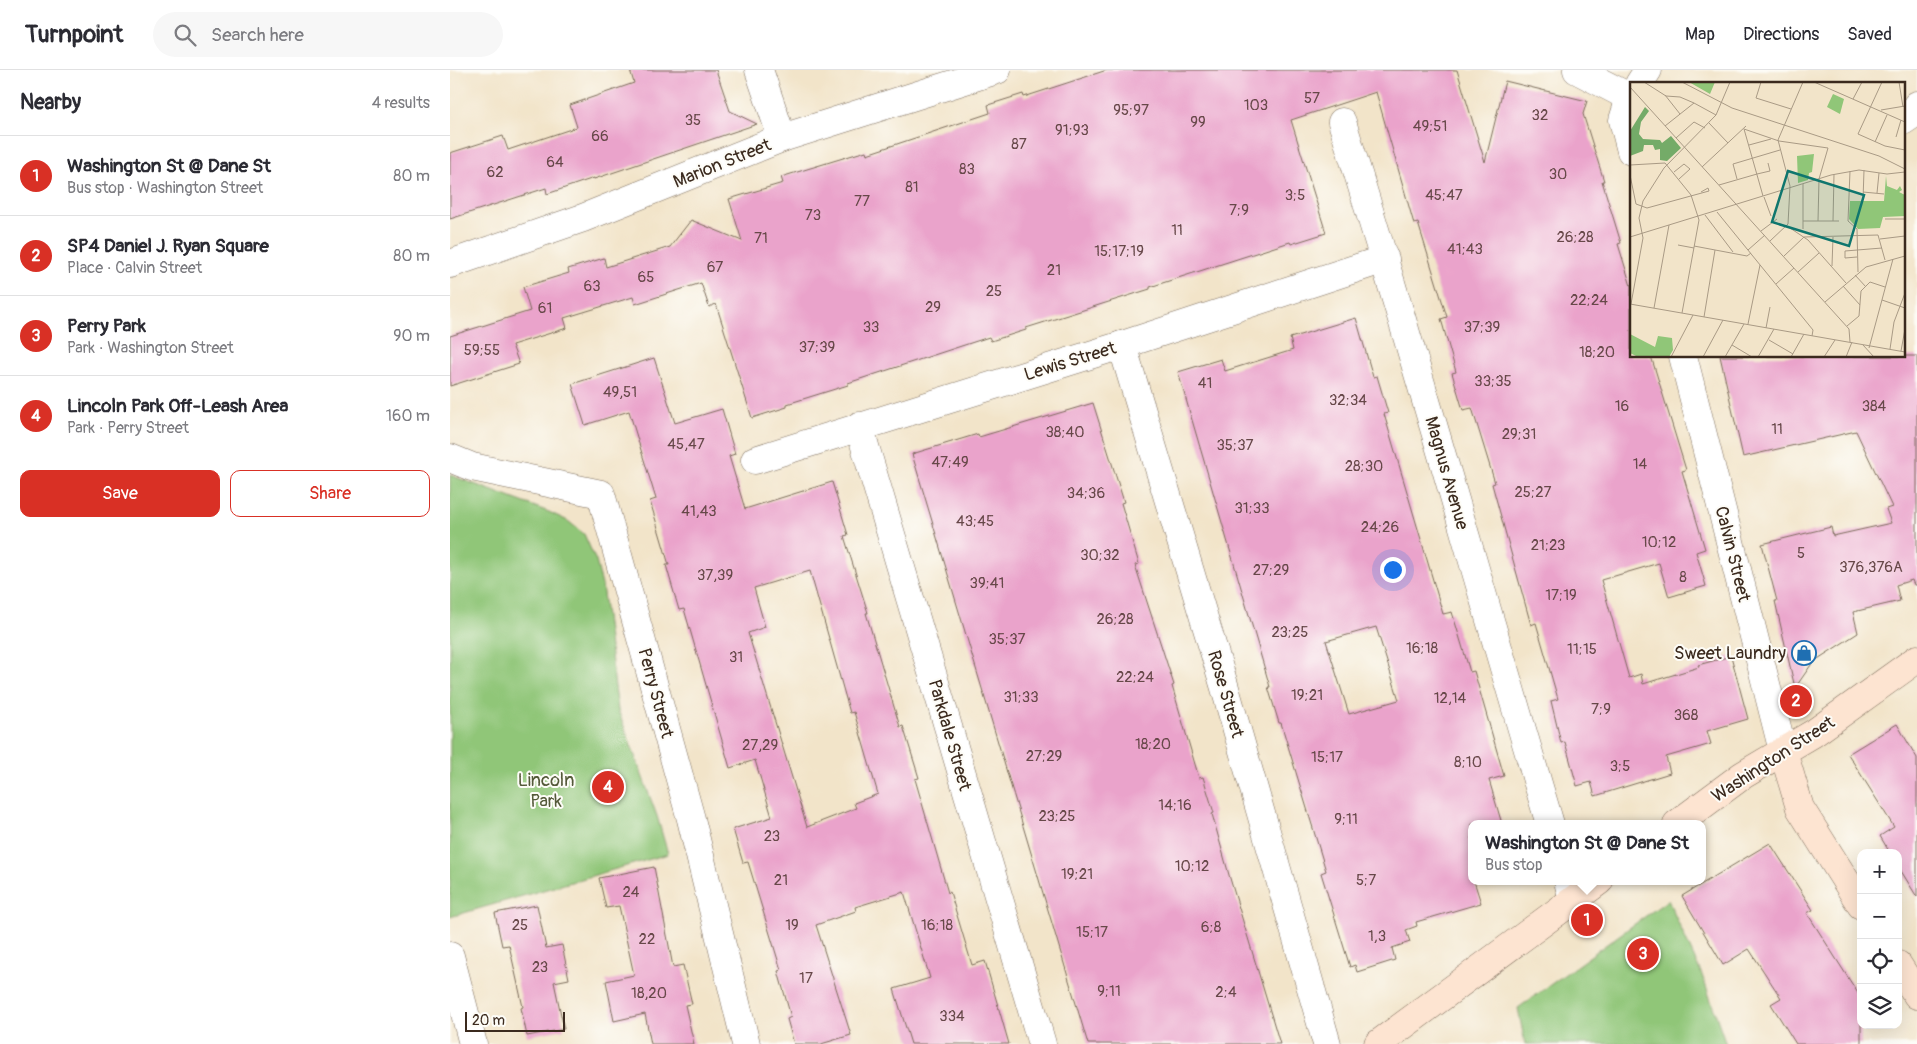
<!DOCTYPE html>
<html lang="en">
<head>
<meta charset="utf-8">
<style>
  body { margin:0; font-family:Pangolin,sans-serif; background:#f7f7f7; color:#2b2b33 }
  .controls { position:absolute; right:15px; bottom:15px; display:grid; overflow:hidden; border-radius:10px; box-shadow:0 5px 20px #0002 }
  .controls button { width:45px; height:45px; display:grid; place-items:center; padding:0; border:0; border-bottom:1px solid #e1e1e2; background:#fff; color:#2b2b33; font:25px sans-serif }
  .scale { position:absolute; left:15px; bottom:12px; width:100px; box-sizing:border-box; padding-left:5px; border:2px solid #3b2a1e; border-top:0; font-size:14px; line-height:18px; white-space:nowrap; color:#3b2a1e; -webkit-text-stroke:4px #fdfcf7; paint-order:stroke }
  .you { position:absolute; left:942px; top:499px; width:18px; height:18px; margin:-12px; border:4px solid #fff; border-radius:50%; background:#1a73e8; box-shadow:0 0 0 8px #1a73e833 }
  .badge { display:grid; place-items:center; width:32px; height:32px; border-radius:50%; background:#d93025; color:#fff; font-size:16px; font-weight:700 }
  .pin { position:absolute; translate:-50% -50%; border:2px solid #fff; box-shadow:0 1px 5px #0006 }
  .popup { position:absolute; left:1018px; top:750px; width:238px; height:65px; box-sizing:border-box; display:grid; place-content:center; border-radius:10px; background:#fff; filter:drop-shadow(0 1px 4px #0005); font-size:16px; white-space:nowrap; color:#7c7c81 }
  .popup b { font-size:19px; color:#2b2b33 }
  .popup::after { content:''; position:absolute; left:50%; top:100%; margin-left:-10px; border:10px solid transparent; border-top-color:#fff }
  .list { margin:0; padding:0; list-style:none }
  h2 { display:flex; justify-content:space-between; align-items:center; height:65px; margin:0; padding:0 20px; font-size:21px }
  h2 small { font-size:16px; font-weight:400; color:#7c7c81 }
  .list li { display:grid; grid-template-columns:32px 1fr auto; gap:15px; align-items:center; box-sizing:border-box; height:80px; padding:0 20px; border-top:1px solid #e1e1e2 }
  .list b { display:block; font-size:19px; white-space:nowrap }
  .list p { margin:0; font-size:16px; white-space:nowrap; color:#7c7c81 }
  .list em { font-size:16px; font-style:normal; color:#7c7c81 }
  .actions { display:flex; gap:10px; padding:15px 20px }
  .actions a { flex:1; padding:11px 0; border:1px solid #d93025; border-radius:10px; text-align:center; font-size:18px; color:#d93025 }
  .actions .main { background:#d93025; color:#fff }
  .icon { flex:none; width:28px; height:28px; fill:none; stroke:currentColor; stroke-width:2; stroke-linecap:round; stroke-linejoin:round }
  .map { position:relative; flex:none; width:1467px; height:974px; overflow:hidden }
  header { display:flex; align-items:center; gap:30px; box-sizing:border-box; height:70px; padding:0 25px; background:#fff; border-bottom:1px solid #e1e1e2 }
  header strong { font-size:24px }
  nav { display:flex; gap:28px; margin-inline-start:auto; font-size:18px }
  .search { width:350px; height:45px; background:#f7f7f7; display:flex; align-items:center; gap:12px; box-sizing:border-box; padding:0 18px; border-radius:28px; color:#7c7c81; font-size:19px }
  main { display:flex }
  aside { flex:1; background:#fff }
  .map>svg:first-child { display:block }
  .park { fill:#90c678; stroke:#66784b }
  .building { fill:#eaa3cb; fill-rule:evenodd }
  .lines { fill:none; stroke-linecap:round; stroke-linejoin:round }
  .street-casing { stroke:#7b6b5a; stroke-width:29 }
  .secondary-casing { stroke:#7b6b5a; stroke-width:29 }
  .street { stroke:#fff; stroke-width:28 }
  .secondary { stroke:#fde4d1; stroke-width:28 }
  .labels { text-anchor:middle; stroke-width:4; stroke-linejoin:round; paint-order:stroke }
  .number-label { font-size:15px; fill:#674849 }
  .street-label { font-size:18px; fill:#3b2a1e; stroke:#fdfcf7 }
  .poi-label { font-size:18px; fill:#3b2a1e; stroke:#fdfcf7; text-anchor:end }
  .park-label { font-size:18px; fill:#545939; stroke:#fdfcf7 }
  .inset-road { fill:none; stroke:#a99a85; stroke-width:1 }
  .view { fill:#0f766e; fill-opacity:0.15; stroke:#0f766e; stroke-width:2.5 }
  .inset-edge { fill:none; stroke:#3b2a1e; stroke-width:2.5 }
</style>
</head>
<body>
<header>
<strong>Turnpoint</strong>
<div class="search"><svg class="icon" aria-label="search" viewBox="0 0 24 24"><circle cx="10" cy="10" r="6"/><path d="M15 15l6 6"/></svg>Search here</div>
<nav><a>Map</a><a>Directions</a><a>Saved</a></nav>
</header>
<main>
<aside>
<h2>Nearby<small>4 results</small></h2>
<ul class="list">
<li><span class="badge">1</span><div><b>Washington St @ Dane St</b><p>Bus stop · Washington Street</p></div><em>80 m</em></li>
<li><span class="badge">2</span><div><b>SP4 Daniel J. Ryan Square</b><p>Place · Calvin Street</p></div><em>80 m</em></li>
<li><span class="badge">3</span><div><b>Perry Park</b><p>Park · Washington Street</p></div><em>90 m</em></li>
<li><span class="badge">4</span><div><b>Lincoln Park Off-Leash Area</b><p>Park · Perry Street</p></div><em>160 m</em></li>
</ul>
<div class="actions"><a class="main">Save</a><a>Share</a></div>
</aside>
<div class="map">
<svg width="1467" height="974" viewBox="0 0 1467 974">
  <rect width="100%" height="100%" fill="#fdfcf7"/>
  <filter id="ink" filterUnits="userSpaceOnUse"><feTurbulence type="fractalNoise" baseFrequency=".02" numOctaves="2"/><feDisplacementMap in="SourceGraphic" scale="10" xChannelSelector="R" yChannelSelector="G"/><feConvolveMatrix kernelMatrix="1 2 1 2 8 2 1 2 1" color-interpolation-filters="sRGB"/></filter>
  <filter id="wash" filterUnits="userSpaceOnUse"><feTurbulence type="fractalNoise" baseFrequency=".0096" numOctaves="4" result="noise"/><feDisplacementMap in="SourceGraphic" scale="20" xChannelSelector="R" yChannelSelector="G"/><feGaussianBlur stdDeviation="1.12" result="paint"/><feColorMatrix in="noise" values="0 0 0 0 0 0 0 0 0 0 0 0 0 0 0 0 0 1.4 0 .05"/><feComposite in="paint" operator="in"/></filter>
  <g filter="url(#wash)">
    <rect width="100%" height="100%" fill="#f2e4c9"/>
    <!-- park -->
    <g class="park">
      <path d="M0,405l99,37 19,9 16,13 12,27 6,24 16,125 39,106 11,38 -218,63z"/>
      <path d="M1218,830l34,75 24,69h-201l-7,-36z"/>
    </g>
    <g id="blocks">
      <!-- building -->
      <g class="building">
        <path d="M180,0h86l14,41 27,13 -163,55v-1l-47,16 -1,-6 -96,31v-66l53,-17 5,14 69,-23 -7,-22 64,-22z"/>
        <path d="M657,0h350l28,92 20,-81 82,20 -4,13 21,67h-2l19,62 -3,1 13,42v70h20l35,114 -4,1 23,78 -9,3 10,34 -37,11 -10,-34 -58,17 28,98 12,-4 2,10 56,-17 -1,-2 33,-9 17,63 -41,12 4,13 -45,13 4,16 -75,23 -4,-14 -14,4 -12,-44 -4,1 -10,-42 7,-2 -22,-76 -5,2 -39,-141 3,-1 -23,-75 -9,2 -11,-37 4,-1 -15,-53 6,-2 -29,-94 -4,1 -38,-132 -85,28 35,113 -35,11 -1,-2 -140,45v2l-124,39v2l-35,11 -2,-4 -141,46v2l-61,19v3l-35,11 -36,-114 -7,3 -8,-24 -66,21 -2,-7 -69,21 3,10 -55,17 7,19 -69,22v-50l80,-25 -7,-24 46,-14 -1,-4 36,-11 2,9 64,-20 21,-27 51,21 -13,-42 54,-16 -2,-6 85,-26 1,3 123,-41 -2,-8 35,-11 1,3z"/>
        <path d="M906,248l17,59 4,-1 11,37 -4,1 59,200 9,-2 18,60 4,-1 30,105 -15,4 13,44h-30v57h2l7,22 -65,19 1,4 -11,4 4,12 -18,6 3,12 -38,12 -2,-7 -5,2 -29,-94 5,-2 -45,-148h-2l-11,-36h2l-92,-315 43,-13 4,12 68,-21 -3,-12zM926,557l23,73 -50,14 -23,-73z"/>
        <path d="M1270,286h197v229h-3l-2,-5 -16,5 4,16 -47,11 5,21 -45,29 -18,26 -20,-87h2l-15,-57 69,-17 2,9 58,-13 -5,-14 6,-2 -36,-76 -113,26z"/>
        <path d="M204,288l21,65 47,-14 13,45 -6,2 16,53 87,-27 16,53 -4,1 24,77h-2l34,114 3,-1 16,52 -4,1 33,114 2,-1 22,73 13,-4 24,83h-98l-17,-55 36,-11 -26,-86 -49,15 1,4 -40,14 35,110 -30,9h-27l-7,-25 4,-2 -13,-46 3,-1 -33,-108 -5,1 -10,-34 39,-12 -17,-57 -25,8 -46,-159 -5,1 -13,-45h3l-19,-64 6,-2 -27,-88 -44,14 -13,-41zM360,501l40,142 4,-1 24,82 -24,9 2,5 -49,19 -59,-194 17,-6 -11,-39z"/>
        <path d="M643,333l31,99 -3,1 18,61 -4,1 39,120 -2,1 27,92 4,-1 11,36 -2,1 17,61 51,169h-192l-176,-590 66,-20 1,3z"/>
        <path d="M1447,654l20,34v139l-19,-31v-13h-8l-10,-17 14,-9 -46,-73z"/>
        <path d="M1320,773l43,67 -6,3 54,85v46h-65l-25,-40 10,-6 -32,-49 -26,16 -41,-69z"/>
        <path d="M204,797l19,100 10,-2 9,39 -7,1 9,39h-43l-6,-30 -31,7 -8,-40 28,-6 -15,-69 -13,2 -7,-30z"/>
        <path d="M87,835l9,43 16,-3 7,34 -15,3 10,47 -37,7 -6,-28 2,-1 -14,-62 -7,1 -7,-33z"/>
      </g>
    </g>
  </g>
  <g filter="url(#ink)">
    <use href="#blocks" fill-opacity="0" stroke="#7b6b5a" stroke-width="1"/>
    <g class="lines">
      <defs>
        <g id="street">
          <path d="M309,0l23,68"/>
          <path d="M1127,0l52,27"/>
          <path d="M1189,14l9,-14"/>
          <path d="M1181,25l-8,25 8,31"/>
          <path d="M1453,51l9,-6 5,-10"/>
          <path d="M892,52c73,233 138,468 208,702"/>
          <path d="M0,194l133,-46 199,-80 215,-68"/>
          <path d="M672,275l103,343 102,356"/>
          <path d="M1233,286l100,395"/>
          <path d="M409,356l183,618"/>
          <path d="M0,388l22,9 129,27 90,325 55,225"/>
          <path d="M305,390l367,-115 263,-86"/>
          <path d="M1118,811l5,19"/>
          <path d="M0,886l23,88"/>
        </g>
        <g id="secondary">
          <path d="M1333,681l17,57 61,97"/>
          <path d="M1227,754l66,-49 71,-42 103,-74"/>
          <path d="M1448,895l19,30"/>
          <path d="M928,974l221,-163"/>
        </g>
      </defs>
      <!-- street casing -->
      <use href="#street" class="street-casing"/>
      <!-- secondary casing -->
      <use href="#secondary" class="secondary-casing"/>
      <!-- street -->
      <use href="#street" class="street"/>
      <!-- secondary -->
      <use href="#secondary" class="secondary"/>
    </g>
  </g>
  <!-- icons -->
  <defs>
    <symbol id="shop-ring" viewBox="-11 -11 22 22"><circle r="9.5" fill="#fdfcf7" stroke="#1f6fb2" stroke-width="1.5"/><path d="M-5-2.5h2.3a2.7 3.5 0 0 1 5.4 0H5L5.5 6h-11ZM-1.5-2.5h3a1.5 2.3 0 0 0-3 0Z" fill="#1f6fb2"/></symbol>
  </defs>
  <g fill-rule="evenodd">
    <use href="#shop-ring" x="1340" y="569" width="28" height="28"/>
  </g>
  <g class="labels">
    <!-- number labels -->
    <g class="number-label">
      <text x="862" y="33">57</text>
      <text x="806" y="40">103</text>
      <text x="681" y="45">95;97</text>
      <text x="1090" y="50">32</text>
      <text x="243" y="55">35</text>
      <text x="748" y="57">99</text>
      <text x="980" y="61">49;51</text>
      <text x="622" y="65">91;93</text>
      <text x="150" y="71">66</text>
      <text x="569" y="79">87</text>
      <text x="105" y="97">64</text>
      <text x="517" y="104">83</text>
      <text x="45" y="107">62</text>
      <text x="1108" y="109">30</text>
      <text x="462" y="122">81</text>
      <text x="845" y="130">3;5</text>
      <text x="994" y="130">45;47</text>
      <text x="412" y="136">77</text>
      <text x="789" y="145">7;9</text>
      <text x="363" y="150">73</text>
      <text x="727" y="165">11</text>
      <text x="1125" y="172">26;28</text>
      <text x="311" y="173">71</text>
      <text x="1015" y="184">41;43</text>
      <text x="669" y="186">15;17;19</text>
      <text x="265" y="202">67</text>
      <text x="604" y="205">21</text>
      <text x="196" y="212">65</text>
      <text x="142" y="221">63</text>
      <text x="544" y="226">25</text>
      <text x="1139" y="235">22;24</text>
      <text x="483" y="242">29</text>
      <text x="95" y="243">61</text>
      <text x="421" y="262">33</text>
      <text x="1032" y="262">37;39</text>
      <text x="367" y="282">37;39</text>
      <text x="32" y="285">59;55</text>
      <text x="1147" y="287">18;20</text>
      <text x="1043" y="316">33;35</text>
      <text x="755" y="318">41</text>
      <text x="170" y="327">49,51</text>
      <text x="898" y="335">32;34</text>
      <text x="1172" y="341">16</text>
      <text x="1424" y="341">384</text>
      <text x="1327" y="364">11</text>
      <text x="615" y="367">38;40</text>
      <text x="1069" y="369">29;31</text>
      <text x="236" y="379">45,47</text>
      <text x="785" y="380">35;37</text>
      <text x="500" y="397">47;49</text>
      <text x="1190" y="399">14</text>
      <text x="914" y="401">28;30</text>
      <text x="1083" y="427">25;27</text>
      <text x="636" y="428">34;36</text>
      <text x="802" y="443">31;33</text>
      <text x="249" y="446">41,43</text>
      <text x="525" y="456">43;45</text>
      <text x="930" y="462">24;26</text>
      <text x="1209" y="477">10;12</text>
      <text x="1098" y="480">21;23</text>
      <text x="1351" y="488">5</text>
      <text x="650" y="490">30;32</text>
      <text x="1421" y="502">376,376A</text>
      <text x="821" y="505">27;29</text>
      <text x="265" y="510">37,39</text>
      <text x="1233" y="512">8</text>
      <text x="537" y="518">39;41</text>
      <text x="1111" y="530">17;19</text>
      <text x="665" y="554">26;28</text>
      <text x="840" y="567">23;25</text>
      <text x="557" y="574">35;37</text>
      <text x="972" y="583">16;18</text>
      <text x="1132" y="584">11;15</text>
      <text x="286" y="592">31</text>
      <text x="685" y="612">22;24</text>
      <text x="857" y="630">19;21</text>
      <text x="571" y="632">31;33</text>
      <text x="1000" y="633">12,14</text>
      <text x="1151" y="644">7;9</text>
      <text x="1236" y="650">368</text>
      <text x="703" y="679">18;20</text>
      <text x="310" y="680">27,29</text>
      <text x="594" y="691">27;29</text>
      <text x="877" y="692">15;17</text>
      <text x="1018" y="697">8;10</text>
      <text x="1170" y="701">3;5</text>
      <text x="725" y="740">14;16</text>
      <text x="607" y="751">23;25</text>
      <text x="896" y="754">9;11</text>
      <text x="322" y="771">23</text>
      <text x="742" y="801">10;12</text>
      <text x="627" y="809">19;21</text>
      <text x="331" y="815">21</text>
      <text x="916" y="815">5;7</text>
      <text x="181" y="827">24</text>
      <text x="70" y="860">25</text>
      <text x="342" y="860">19</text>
      <text x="487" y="860">16;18</text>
      <text x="761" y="862">6;8</text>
      <text x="642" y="867">15;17</text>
      <text x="927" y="871">1,3</text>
      <text x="197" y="874">22</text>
      <text x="90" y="902">23</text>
      <text x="356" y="913">17</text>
      <text x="659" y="926">9;11</text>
      <text x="776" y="927">2;4</text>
      <text x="199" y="928">18,20</text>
      <text x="502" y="951">334</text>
    </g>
    <!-- street labels -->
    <g class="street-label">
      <text transform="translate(272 93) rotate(-22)" y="6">Marion Street</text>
      <text transform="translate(620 291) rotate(-17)" y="6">Lewis Street</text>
      <text transform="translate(997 403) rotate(74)" y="6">Magnus Avenue</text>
      <text transform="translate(1283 484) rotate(76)" y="6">Calvin Street</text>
      <text transform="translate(206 623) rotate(75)" y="6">Perry Street</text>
      <text transform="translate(776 624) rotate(74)" y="6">Rose Street</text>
      <text transform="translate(500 665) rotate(74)" y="6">Parkdale Street</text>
      <text transform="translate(1323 689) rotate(-33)" y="6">Washington Street</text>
    </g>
    <!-- poi labels -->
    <g class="poi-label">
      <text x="1336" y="589">Sweet Laundry</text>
    </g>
    <!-- park labels -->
    <g class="park-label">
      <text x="96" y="716">Lincoln<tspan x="96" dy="21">Park</tspan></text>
    </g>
  </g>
  <!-- overview -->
  <g transform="translate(1180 12)">
    <rect width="275" height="275" fill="#f2e4c9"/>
    <path d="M15,25l4,4 -8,11 -2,12 4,5 17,1 2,3 9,-7 10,12 -14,13 -7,-1v-11l-5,1 -2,-5h-9l-1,6 -13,5v-25z" fill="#74ab68"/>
    <path d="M203,12l11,5 -4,15 -13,-7z" fill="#90c678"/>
    <path d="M59,0h26l-5,12zM184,72l-2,18 -3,1 -1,7 -10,3 -1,-27zM256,94l1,10 10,4 3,-4 2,4 -3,2 6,3v21l-22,1 -3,11 -22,1 -9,-10 1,-18h34zM0,252l25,13 3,-11 14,2 1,12 -4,7h-31l-8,-4z" fill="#90c678"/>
    <path class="inset-road" d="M14,0l22,14 14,1 14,6M52,0l50,26 147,48 26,13M131,0l-5,16 35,11M184,0l91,40M252,0l-24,52 27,12 20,4M269,0l4,25M0,5l219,242 1,13M35,13l15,19M223,17l9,-17M251,28l24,-4M79,41l19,20M35,44l29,-23 22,12M114,47l35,12 49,7 -9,31 -1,42M114,47l19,67M266,55l5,-17M46,56l18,-16 11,6M245,60l12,-27M119,63l22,-6M0,83l35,-2 26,32 8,25 -17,93M72,85l44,-41M220,89l-2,50 9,8 1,43M44,90l10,-8 6,5 -11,10M127,92l13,-3 -2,-8M0,93l6,29 11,4 62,-17 -1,-3 -7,4M107,97l-4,-15 47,-14M89,103l38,-11M233,110l21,2M247,111l2,-20M134,115l7,19M233,118l1,-30M87,130l96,118 -1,6M75,133l28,37M255,137h20M173,139h36M203,139l1,-47M157,144l21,14 38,43M173,147v-45M131,149l16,-12M0,155l201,-62 28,-5 28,4 18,-2M250,157l25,-3M140,159l18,-17 2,-38 -12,-46 25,-58M48,163l16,3M64,164l53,10 4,-3M118,168l17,-15M154,174l20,-19 74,-2 7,25M227,175l-12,1v-7l37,-3M202,184l1,-29M168,190l21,-19M225,193l11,12M146,202l18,-16M213,204l17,19M252,218l23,8M195,220l41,-35 39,-11M0,222l275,48M1,222l12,-66 -4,-20 4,-17 21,-33 52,-53 14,-33M24,226l15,-83M74,235l11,-67M118,242l12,-59M217,244l12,-10 2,-25 9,-9 15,5M136,246l4,-21M139,258l24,14M102,263l20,12M233,263l11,12M239,266l24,-89M260,267l4,-27 11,-29M271,269l4,-22M41,275l22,-42M73,275l20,-37M95,275l19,-33M128,275l16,-28M161,275l13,-23M194,275l11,-17M216,275l6,-15"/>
    <path class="view" d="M158,89l76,24 -15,51 -77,-24z"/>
    <rect width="275" height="275" class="inset-edge"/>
  </g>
</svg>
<div class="controls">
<button>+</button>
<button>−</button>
<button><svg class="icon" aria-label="locate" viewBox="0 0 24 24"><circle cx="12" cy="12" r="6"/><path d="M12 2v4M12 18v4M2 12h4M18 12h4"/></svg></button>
<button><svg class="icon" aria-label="layers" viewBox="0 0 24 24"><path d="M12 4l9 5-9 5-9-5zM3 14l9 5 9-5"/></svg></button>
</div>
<div class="scale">20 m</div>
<div class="you"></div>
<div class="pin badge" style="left:1137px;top:850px">1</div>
<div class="popup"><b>Washington St @ Dane St</b>Bus stop</div>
<div class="pin badge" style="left:1346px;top:631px">2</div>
<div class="pin badge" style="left:1193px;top:884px">3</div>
<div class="pin badge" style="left:158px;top:717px">4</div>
</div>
</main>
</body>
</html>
